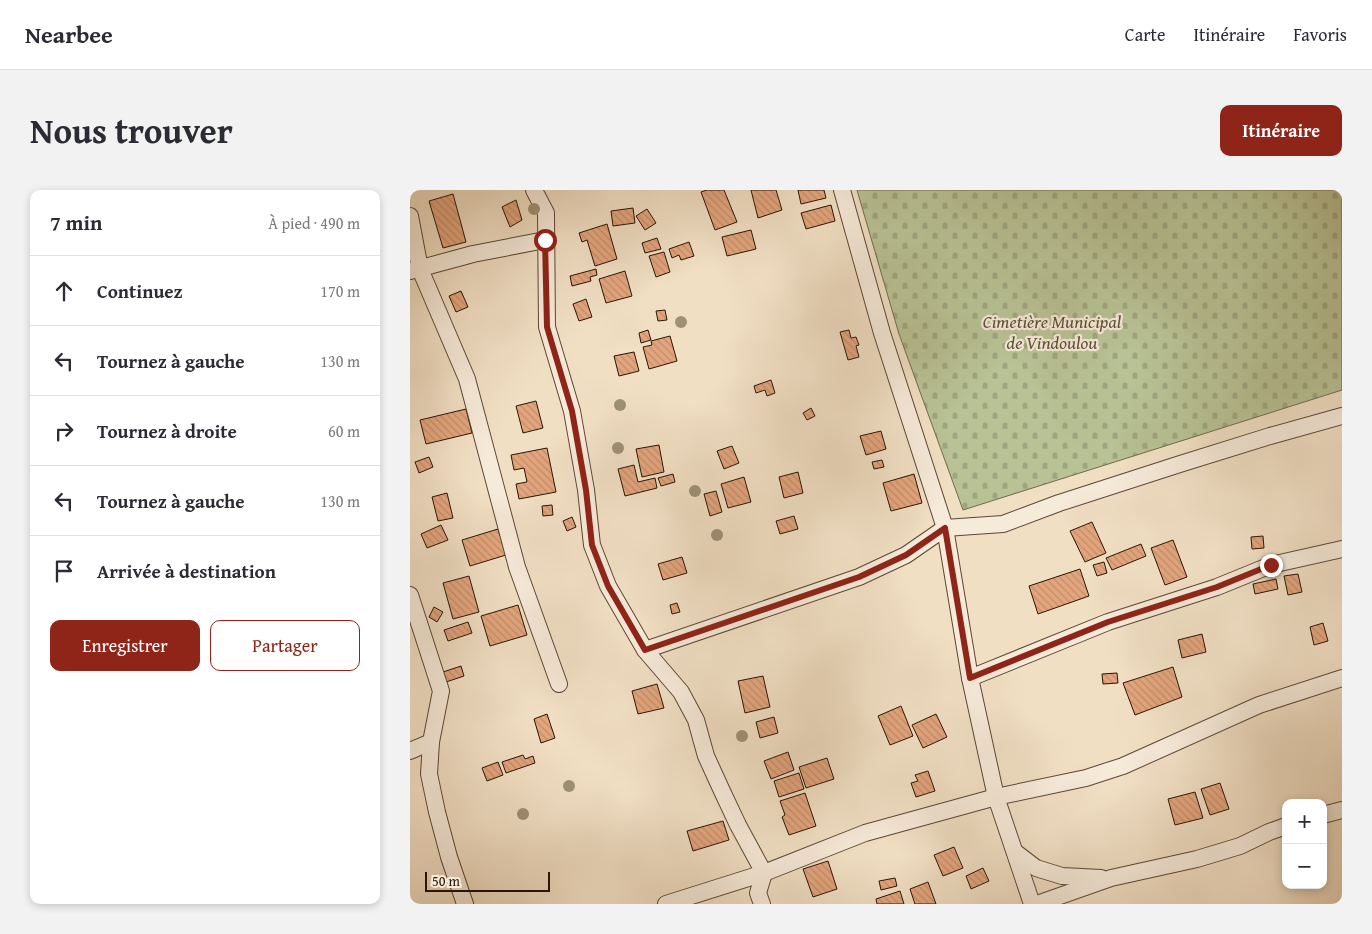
<!DOCTYPE html>
<html lang="fr">
<head>
<meta charset="utf-8">
<style>
  body { margin:0; font-family:"Gentium Book Plus",serif; background:#f2f2f3; color:#2b2b33 }
  .controls { position:absolute; right:15px; bottom:15px; display:grid; overflow:hidden; border-radius:10px; box-shadow:0 2px 8px #0003 }
  .controls button { width:45px; height:45px; display:grid; place-items:center; padding:0; border:0; border-bottom:1px solid #e1e1e2; background:#fff; color:#2b2b33; font:25px sans-serif }
  .scale { position:absolute; left:15px; bottom:12px; width:125px; box-sizing:border-box; padding-left:5px; border:2px solid #2a1404; border-top:0; font-size:14px; line-height:18px; white-space:nowrap; color:#2a1404; -webkit-text-stroke:4px #f6ead9; paint-order:stroke }
  .stop { position:absolute; width:15px; height:15px; margin:-11px; border:4px solid #8f2418; border-radius:50%; background:#fff }
  .stop.end { background:#8f2418; border-color:#fff; box-shadow:0 1px 5px #0008 }
  .list { margin:0; padding:0; list-style:none }
  h2 { display:flex; justify-content:space-between; align-items:center; height:65px; margin:0; padding:0 20px; font-size:21px }
  h2 small { font-size:16px; font-weight:400; color:#7c7c81 }
  .list li { display:grid; grid-template-columns:32px 1fr auto; gap:15px; align-items:center; box-sizing:border-box; height:70px; padding:0 20px; border-top:1px solid #e1e1e2 }
  .list b { display:block; font-size:19px; white-space:nowrap }
  .list em { font-size:16px; font-style:normal; color:#7c7c81 }
  .actions { display:flex; gap:10px; padding:15px 20px }
  .actions a { flex:1; padding:11px 0; border:1px solid #8f2418; border-radius:10px; text-align:center; font-size:18px; color:#8f2418 }
  .actions .main { background:#8f2418; color:#fff }
  .icon { flex:none; width:28px; height:28px; fill:none; stroke:currentColor; stroke-width:2; stroke-linecap:round; stroke-linejoin:round }
  .map { position:relative; flex:none; width:932px; height:714px; overflow:hidden; border-radius:10px }
  header { display:flex; align-items:center; gap:30px; box-sizing:border-box; height:70px; padding:0 25px; background:#fff; border-bottom:1px solid #e1e1e2 }
  header strong { font-size:24px }
  nav { display:flex; gap:28px; margin-inline-start:auto; font-size:18px }
  .intro { display:flex; align-items:center; justify-content:space-between; box-sizing:border-box; height:120px; padding:0 30px }
  h1 { margin:0; font-size:35px }
  .button { padding:12px 22px; border-radius:10px; background:#8f2418; color:#fff; font-size:18px; font-weight:700 }
  main { display:flex; gap:30px; padding:0 30px }
  aside { flex:1; background:#fff; border-radius:10px; box-shadow:0 2px 8px #0003 }
  .map>svg:first-child { display:block }
  .cemetery { fill:url(#cemetery-stones); stroke:#716b4c }
  .building { fill:url(#building-back-hatch); stroke:#2a1404 }
  .lines { fill:none; stroke-linecap:round; stroke-linejoin:round }
  .street-casing { stroke:#5c4734; stroke-width:18 }
  .street { stroke:#f6ead9; stroke-width:16 }
  .tree { fill:#9f9176 }
  .route { stroke:#8f2418; stroke-width:6 }
  .labels { text-anchor:middle; stroke-width:4.5; stroke-linejoin:round; paint-order:stroke }
  .park-label { font-size:18px; font-style:italic; fill:#5c5137; stroke:#f6ead9 }
</style>
</head>
<body>
<header>
<strong>Nearbee</strong>
<nav><a>Carte</a><a>Itinéraire</a><a>Favoris</a></nav>
</header>
<div class="intro"><h1>Nous trouver</h1><a class="button">Itinéraire</a></div>
<main>
<aside>
<h2>7 min<small>À pied · 490 m</small></h2>
<ul class="list">
<li><svg class="icon" aria-label="ahead" viewBox="0 0 24 24"><path d="M12 20V5M6 11l6-6 6 6"/></svg><div><b>Continuez</b></div><em>170 m</em></li>
<li><svg class="icon" aria-label="left" viewBox="0 0 24 24"><path d="M17 20v-9H6M10 6l-5 5 5 5"/></svg><div><b>Tournez à gauche</b></div><em>130 m</em></li>
<li><svg class="icon" aria-label="right" viewBox="0 0 24 24"><path d="M7 20v-9h11M14 6l5 5-5 5"/></svg><div><b>Tournez à droite</b></div><em>60 m</em></li>
<li><svg class="icon" aria-label="left" viewBox="0 0 24 24"><path d="M17 20v-9H6M10 6l-5 5 5 5"/></svg><div><b>Tournez à gauche</b></div><em>130 m</em></li>
<li><svg class="icon" aria-label="arrive" viewBox="0 0 24 24"><path d="M6 21V4h12l-3 4 3 4H6"/></svg><div><b>Arrivée à destination</b></div></li>
</ul>
<div class="actions"><a class="main">Enregistrer</a><a>Partager</a></div>
</aside>
<div class="map">
<svg width="932" height="714" viewBox="0 0 932 714">
  <defs>
    <pattern id="cemetery-stones" width="16" height="16" patternUnits="userSpaceOnUse" patternTransform="scale(1.25)"><rect width="16" height="16" fill="#b8c295"/><path d="M2 7V4a2 2 0 0 1 4 0v3zM10 15v-3a2 2 0 0 1 4 0v3z" fill="#9ea67f"/></pattern>
    <pattern id="building-back-hatch" width="6" height="6" patternUnits="userSpaceOnUse" patternTransform="scale(1.25)"><rect width="6" height="6" fill="#e3a57d"/><path d="M-1 5l2 2M0 0l6 6M5-1l2 2" fill="none" stroke="#c38d6a"/></pattern>
  </defs>
  <rect width="100%" height="100%" fill="#f1dfc4"/>
  <filter id="stains"><feTurbulence type="fractalNoise" baseFrequency=".004" numOctaves="4"/><feColorMatrix values="0 0 0 0 .2 0 0 0 0 .09 0 0 0 0 .02 0 0 0 .5 -.17"/></filter>
  <radialGradient id="worn" r=".72"><stop offset=".6" stop-color="#630" stop-opacity="0"/><stop offset="1" stop-color="#630" stop-opacity=".3"/></radialGradient>
  <!-- cemetery -->
  <path class="cemetery" d="M447,0h485v200l-379,120 -64,-176z"/>
  <!-- building -->
  <g class="building">
    <path d="M297,0h17l13,32 -22,8 -14,-38z"/>
    <path d="M341,0h25l6,20 -24,8z"/>
    <path d="M388,0h26l2,8 -25,6z"/>
    <path d="M43,4l13,48 -23,6 -14,-47z"/>
    <path d="M106,10l6,20 -12,7 -8,-20z"/>
    <path d="M421,15l4,16 -29,8 -5,-16z"/>
    <path d="M223,18l2,15 -22,3 -2,-15z"/>
    <path d="M237,19l9,14 -11,7 -9,-14z"/>
    <path d="M197,34l10,35 -22,7 -8,-26 -5,2 -3,-9z"/>
    <path d="M341,40l5,19 -29,7 -5,-19z"/>
    <path d="M247,48l4,11 -16,4 -3,-10z"/>
    <path d="M279,52l5,14 -13,4 -2,-5 -7,3 -3,-9z"/>
    <path d="M254,62l6,20 -14,5 -7,-21z"/>
    <path d="M186,79l1,6 -7,2 1,4 -19,5 -2,-10z"/>
    <path d="M215,81l7,25 -26,7 -7,-24z"/>
    <path d="M51,101l7,16 -12,5 -7,-16z"/>
    <path d="M176,109l6,18 -13,4 -6,-17z"/>
    <path d="M255,120l2,10 -9,1 -2,-10z"/>
    <path d="M238,140l3,10 -10,3 -2,-10z"/>
    <path d="M439,140l2,8 5,-1 3,8 -3,1 3,11 -11,3 -8,-28z"/>
    <path d="M260,146l7,25 -28,8 -6,-22 9,-2 -1,-4z"/>
    <path d="M224,162l5,19 -20,5 -5,-20z"/>
    <path d="M361,190l4,13 -8,3 -2,-6 -9,3 -2,-7z"/>
    <path d="M126,211l7,27 -20,5 -7,-27z"/>
    <path d="M401,218l4,8 -8,4 -4,-7z"/>
    <path d="M56,219l6,24 -46,11 -6,-24z"/>
    <path d="M471,241l5,18 -20,6 -6,-19z"/>
    <path d="M249,255l5,27 -22,5 -6,-28z"/>
    <path d="M322,256l7,17 -15,6 -7,-18z"/>
    <path d="M137,258l9,44 -37,7 -3,-15 11,-2 -3,-14 -10,2 -3,-15z"/>
    <path d="M19,267l4,10 -14,6 -4,-11z"/>
    <path d="M472,270l2,7 -10,2 -2,-7z"/>
    <path d="M224,275l4,17 17,-4 2,10 -32,8 -7,-27z"/>
    <path d="M388,282l5,21 -19,5 -5,-21z"/>
    <path d="M263,284l2,8 -14,4 -3,-8z"/>
    <path d="M504,284l8,29 -31,8 -8,-28z"/>
    <path d="M334,287l7,25 -23,6 -7,-24z"/>
    <path d="M306,301l6,21 -12,4 -6,-22z"/>
    <path d="M37,303l6,25 -15,3 -6,-24z"/>
    <path d="M142,315l1,10 -10,1 -1,-10z"/>
    <path d="M384,326l4,13 -18,5 -4,-13z"/>
    <path d="M162,327l4,10 -9,4 -4,-10z"/>
    <path d="M682,332l14,31 -21,9 -15,-31z"/>
    <path d="M31,335l7,15 -21,8 -6,-14z"/>
    <path d="M88,339l8,26 -36,11 -8,-26z"/>
    <path d="M853,346l1,12 -12,1 -1,-12z"/>
    <path d="M763,350l14,37 -22,8 -14,-37z"/>
    <path d="M731,354l5,12 -34,14 -6,-12z"/>
    <path d="M272,367l5,16 -24,7 -5,-16z"/>
    <path d="M694,372l3,11 -10,3 -4,-11z"/>
    <path d="M670,379l9,27 -51,18 -9,-28z"/>
    <path d="M888,384l4,18 -14,3 -4,-19z"/>
    <path d="M59,386l10,36 -26,7 -10,-36z"/>
    <path d="M866,389l2,10 -23,5 -2,-10z"/>
    <path d="M267,413l3,9 -8,2 -2,-9z"/>
    <path d="M108,415l9,30 -37,11 -9,-30z"/>
    <path d="M24,417l9,5 -6,10 -8,-5z"/>
    <path d="M58,432l4,11 -24,8 -4,-11z"/>
    <path d="M913,433l5,18 -14,4 -4,-18z"/>
    <path d="M792,444l4,18 -24,6 -4,-18z"/>
    <path d="M51,476l3,10 -24,8 -3,-10z"/>
    <path d="M763,477l9,30 -47,18 -12,-32z"/>
    <path d="M707,483l1,10 -15,1 -1,-10z"/>
    <path d="M353,486l7,31 -25,6 -7,-32z"/>
    <path d="M247,494l7,24 -26,6 -6,-23z"/>
    <path d="M491,516l12,30 -23,9 -12,-29z"/>
    <path d="M137,524l8,24 -14,5 -7,-24z"/>
    <path d="M526,524l11,23 -24,11 -11,-23z"/>
    <path d="M364,527l4,16 -18,5 -4,-16z"/>
    <path d="M378,562l6,18 -23,9 -7,-18z"/>
    <path d="M113,565l2,4 8,-3 2,7 -29,10 -4,-11z"/>
    <path d="M417,568l7,21 -28,9 -7,-21z"/>
    <path d="M88,572l5,13 -16,6 -5,-13z"/>
    <path d="M518,581l7,20 -19,6 -5,-14 7,-2 -3,-6z"/>
    <path d="M389,583l5,16 -25,8 -5,-16z"/>
    <path d="M810,593l9,26 -19,6 -9,-26z"/>
    <path d="M785,602l8,26 -28,7 -7,-26z"/>
    <path d="M395,603l11,33 -27,9 -7,-18 3,-2 -5,-14z"/>
    <path d="M313,631l6,19 -36,11 -6,-20z"/>
    <path d="M544,657l9,21 -20,8 -9,-21z"/>
    <path d="M418,671l9,28 -24,8 -10,-28z"/>
    <path d="M573,678l6,13 -18,8 -5,-13z"/>
    <path d="M485,688l2,8 -16,4 -2,-9z"/>
    <path d="M518,692l8,22h-21l-5,-15z"/>
    <path d="M490,701l4,13h-27l-1,-5z"/>
  </g>
  <g class="lines">
    <defs>
      <g id="street">
        <path d="M124,0l12,23 1,114 25,84 14,79 6,55 16,41 37,64 36,42 15,28 10,36 16,35 16,34 26,48 -6,20 4,11"/>
        <path d="M432,0l40,143 63,195 25,150 26,119 36,107"/>
        <path d="M0,26l10,53 47,110 50,188 42,117"/>
        <path d="M0,81l63,-17 72,-14"/>
        <path d="M0,405l31,96 -10,51 -2,32 8,38 12,45 16,47"/>
        <path d="M235,460l214,-73 47,-22 39,-27 58,-4 56,-21 121,-39 90,-28 72,-20"/>
        <path d="M560,488l138,-56 109,-35 54,-22 71,-16"/>
        <path d="M0,561l21,-9"/>
        <path d="M913,625l19,-5"/>
        <path d="M605,662l21,16 26,8 39,2"/>
        <path d="M256,714l98,-31 101,-40 131,-36 90,-19 37,-12 136,-61 83,-27"/>
        <path d="M627,714l74,-26 86,-19 43,-13 29,-14 17,-6"/>
      </g>
    </defs>
    <!-- street casing -->
    <use href="#street" class="street-casing"/>
    <!-- street -->
    <use href="#street" class="street"/>
  </g>
  <!-- trees -->
  <g class="tree">
    <circle cx="124" cy="19" r="6"/>
    <circle cx="271" cy="132" r="6"/>
    <circle cx="210" cy="215" r="6"/>
    <circle cx="208" cy="258" r="6"/>
    <circle cx="285" cy="301" r="6"/>
    <circle cx="307" cy="345" r="6"/>
    <circle cx="332" cy="546" r="6"/>
    <circle cx="159" cy="596" r="6"/>
    <circle cx="113" cy="624" r="6"/>
  </g>
  <g class="lines">
    <!-- route -->
    <path class="route" d="M135,50l2,87 25,84 14,79 6,55 16,41 37,64 214,-73 47,-22 39,-27 25,150 138,-56 109,-35 54,-22"/>
  </g>
  <g class="labels">
    <!-- park labels -->
    <g class="park-label">
      <text x="642" y="138">Cimetière Municipal<tspan x="642" dy="21">de Vindoulou</tspan></text>
    </g>
  </g>
  <rect width="100%" height="100%" filter="url(#stains)"/>
  <rect width="100%" height="100%" fill="url(#worn)"/>
</svg>
<div class="controls">
<button>+</button>
<button>−</button>
</div>
<div class="scale">50 m</div>
<div class="stop" style="left:135px;top:50px"></div>
<div class="stop end" style="left:861px;top:375px"></div>
</div>
</main>
</body>
</html>
